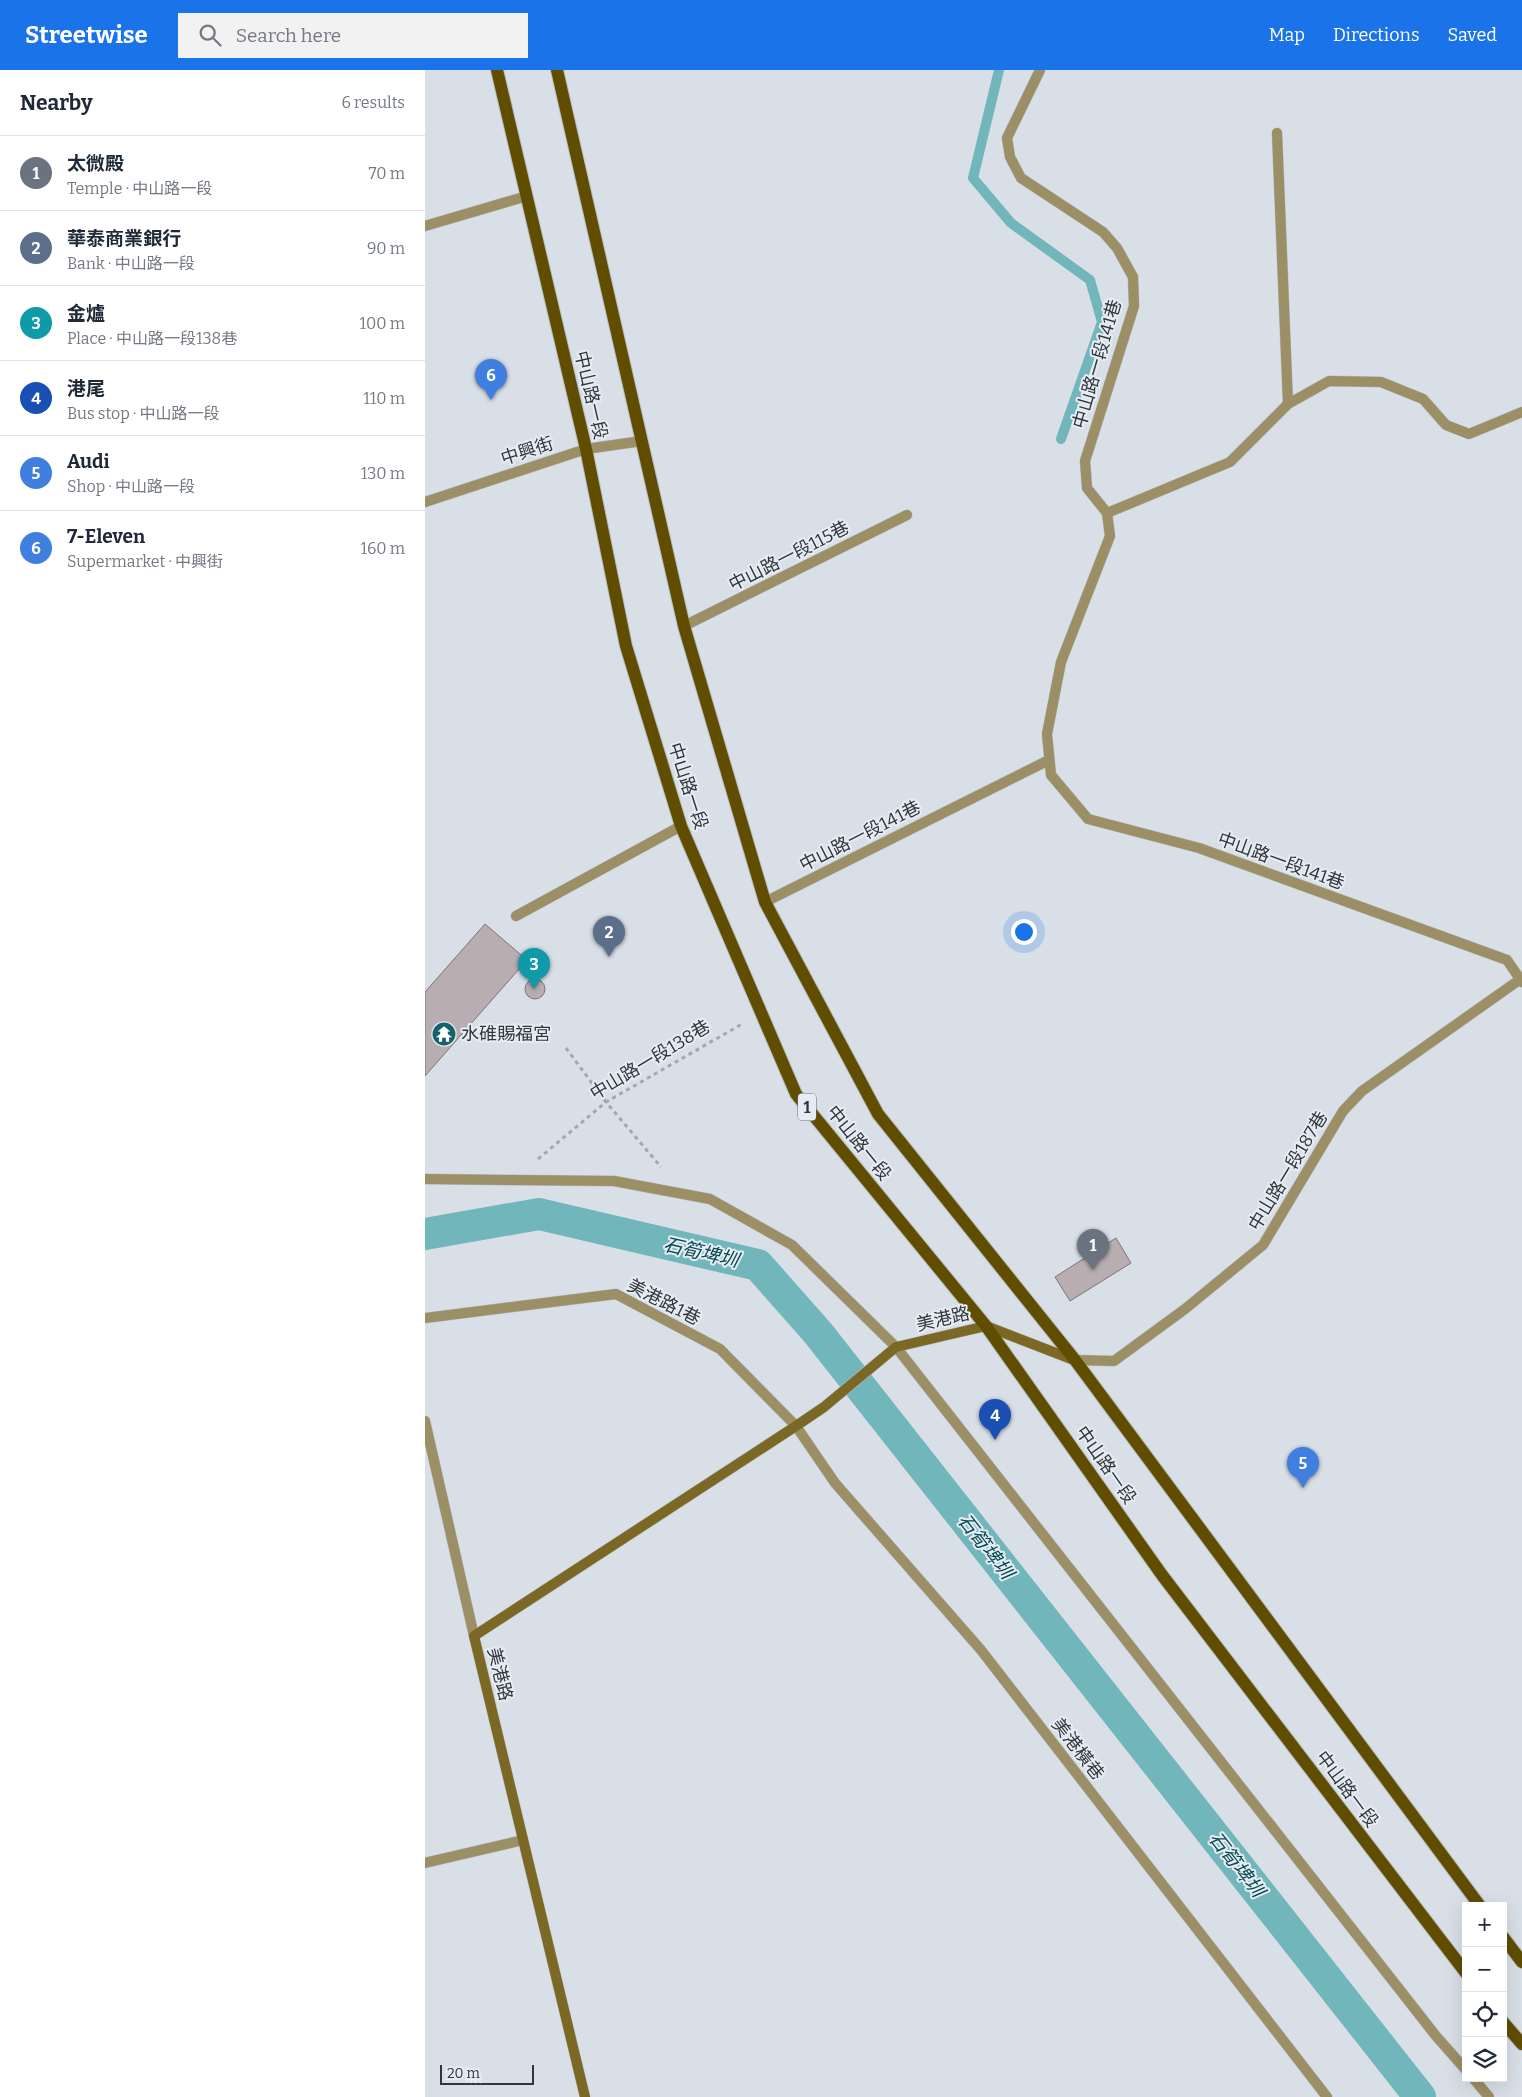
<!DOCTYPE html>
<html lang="en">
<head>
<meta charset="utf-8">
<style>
  body { margin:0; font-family:Bitter,"Noto Sans TC",serif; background:#f2f2f3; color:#1f2937 }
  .controls { position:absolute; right:15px; bottom:15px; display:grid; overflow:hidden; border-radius:0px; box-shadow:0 5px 20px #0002 }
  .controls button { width:45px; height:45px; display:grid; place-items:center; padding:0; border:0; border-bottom:1px solid #e0e1e3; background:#fff; color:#1f2937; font:25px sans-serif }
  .scale { position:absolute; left:15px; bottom:12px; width:94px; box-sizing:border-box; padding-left:5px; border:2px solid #333639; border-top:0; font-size:14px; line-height:18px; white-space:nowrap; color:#333639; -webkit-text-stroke:4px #e5ecf4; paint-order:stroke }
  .you { position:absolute; left:598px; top:861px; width:18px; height:18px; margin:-12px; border:4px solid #fff; border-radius:50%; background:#1a73e8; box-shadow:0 0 0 8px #1a73e833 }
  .badge { display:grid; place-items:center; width:32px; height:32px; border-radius:50%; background:#1a73e8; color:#fff; font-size:16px; font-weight:700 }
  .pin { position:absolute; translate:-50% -41px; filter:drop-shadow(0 1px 2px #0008) }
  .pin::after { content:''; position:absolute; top:26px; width:18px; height:15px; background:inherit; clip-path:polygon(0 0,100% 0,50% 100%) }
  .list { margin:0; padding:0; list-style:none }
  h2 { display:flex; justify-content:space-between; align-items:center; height:65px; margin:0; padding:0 20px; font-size:21px }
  h2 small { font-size:16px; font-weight:400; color:#747a83 }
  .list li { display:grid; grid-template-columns:32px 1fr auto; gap:15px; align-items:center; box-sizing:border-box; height:75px; padding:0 20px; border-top:1px solid #e0e1e3 }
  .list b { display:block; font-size:19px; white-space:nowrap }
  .list p { margin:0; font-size:16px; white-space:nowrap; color:#747a83 }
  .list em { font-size:16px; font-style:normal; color:#747a83 }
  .icon { flex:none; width:28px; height:28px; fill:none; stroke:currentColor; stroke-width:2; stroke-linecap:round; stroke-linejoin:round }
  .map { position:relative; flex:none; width:1097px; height:2027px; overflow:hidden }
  header { display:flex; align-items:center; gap:30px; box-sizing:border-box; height:70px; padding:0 25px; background:#1a73e8; color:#fff }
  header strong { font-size:24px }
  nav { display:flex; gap:28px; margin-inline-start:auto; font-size:18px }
  .search { width:350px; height:45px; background:#f2f2f3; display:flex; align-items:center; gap:12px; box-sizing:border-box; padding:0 18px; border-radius:0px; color:#747a83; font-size:19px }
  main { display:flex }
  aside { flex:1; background:#fff }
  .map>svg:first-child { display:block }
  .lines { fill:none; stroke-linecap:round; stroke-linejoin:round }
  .stream { stroke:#71b6ba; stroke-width:10 }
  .canal { stroke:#71b6ba; stroke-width:32 }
  .building { fill:#b8adb0; stroke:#7e7477 }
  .lane-casing { stroke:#b7bdc4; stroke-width:11 }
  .street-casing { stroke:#b7bdc4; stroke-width:11 }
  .secondary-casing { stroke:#b7bdc4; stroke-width:11 }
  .primary-casing { stroke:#b7bdc4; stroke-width:14 }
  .path { stroke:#a2a8ae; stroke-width:3; stroke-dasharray:4 4; stroke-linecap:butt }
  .lane { stroke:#9c8f66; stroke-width:10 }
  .street { stroke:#9c8f66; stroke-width:10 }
  .secondary { stroke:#7c6825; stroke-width:10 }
  .primary { stroke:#614d00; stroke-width:12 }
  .labels { text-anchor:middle; stroke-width:4; stroke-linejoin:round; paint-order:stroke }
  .shield { fill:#e5ecf4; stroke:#686d71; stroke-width:1 }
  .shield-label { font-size:16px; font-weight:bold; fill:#333639 }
  .street-label { font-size:18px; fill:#333639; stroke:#e5ecf4 }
  .poi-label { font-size:18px; fill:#333639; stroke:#e5ecf4; text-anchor:start }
  .water-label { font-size:19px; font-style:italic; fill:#07494c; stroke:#e5ecf4 }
</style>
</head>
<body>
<header>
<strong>Streetwise</strong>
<div class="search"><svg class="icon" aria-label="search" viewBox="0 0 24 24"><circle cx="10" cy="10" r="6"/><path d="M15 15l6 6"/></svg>Search here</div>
<nav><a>Map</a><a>Directions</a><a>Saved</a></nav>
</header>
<main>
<aside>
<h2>Nearby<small>6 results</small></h2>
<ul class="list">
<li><span class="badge" style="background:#6b7280">1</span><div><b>太微殿</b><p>Temple · 中山路一段</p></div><em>70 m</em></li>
<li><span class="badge" style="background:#5c6f8a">2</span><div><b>華泰商業銀行</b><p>Bank · 中山路一段</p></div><em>90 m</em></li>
<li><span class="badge" style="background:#0f9aa8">3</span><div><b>金爐</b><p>Place · 中山路一段138巷</p></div><em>100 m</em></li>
<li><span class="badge" style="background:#1a4fb4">4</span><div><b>港尾</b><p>Bus stop · 中山路一段</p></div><em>110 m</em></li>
<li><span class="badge" style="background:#3f7fe0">5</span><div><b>Audi</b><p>Shop · 中山路一段</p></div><em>130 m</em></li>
<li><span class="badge" style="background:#3f7fe0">6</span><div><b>7-Eleven</b><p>Supermarket · 中興街</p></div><em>160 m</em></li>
</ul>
</aside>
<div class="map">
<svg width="1097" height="2027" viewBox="0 0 1097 2027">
  <rect width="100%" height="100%" fill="#d8dfe7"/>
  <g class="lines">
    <!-- stream -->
    <path class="stream" d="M574,0l-26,108 38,45 79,57 12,42 -41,117"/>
    <!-- canal -->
    <path class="canal" d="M0,1164l114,-20 219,51 60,68 602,764"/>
  </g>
  <!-- building -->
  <g class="building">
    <path d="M60,854l42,36 -102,116v-84z"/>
    <circle cx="110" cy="919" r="10"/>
    <path d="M691,1168l15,25 -61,38 -15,-24z"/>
  </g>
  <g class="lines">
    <defs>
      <g id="lane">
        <path d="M615,0l-33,68 3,19 11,21 82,54 14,16 16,29 1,29 -49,155 2,27 20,25 3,23 -49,126 -14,72 4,41 37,44 111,29 308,112 15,22"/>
        <path d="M852,63l11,271"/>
        <path d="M0,156l102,-30"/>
        <path d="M682,443l123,-51 58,-58 41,-23 52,1 42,17 23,26 23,9 53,-22"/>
        <path d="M259,556l223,-111"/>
        <path d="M340,832l284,-142"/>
        <path d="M91,846l165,-90"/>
        <path d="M88,1110l101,1 96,18 82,46 104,102 540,689 30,34"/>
        <path d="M650,1290l39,1 71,-52 78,-64 80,-134 19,-20 160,-113"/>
        <path d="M371,1356l39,57 146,167 346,447"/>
        <path d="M0,1793l98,-23"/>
        <path d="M1048,2008l16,19"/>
      </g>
      <g id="street">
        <path d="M0,432l161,-53 56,-8"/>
        <path d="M0,1109l88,1"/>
        <path d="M0,1248l191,-24 104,55 76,77"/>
        <path d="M0,1351l49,215"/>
      </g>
      <path id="secondary" d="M160,2027l-111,-461 322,-210 28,-19 72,-60 90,-21 88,34"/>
      <g id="primary">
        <path d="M72,0l89,379 40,197 55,180 115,268 190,232 176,249 304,398"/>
        <path d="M132,0l127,556 81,276 113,212 197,246 405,546"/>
        <path d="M1078,1867l19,25"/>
        <path d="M1078,1952l19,22"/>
      </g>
    </defs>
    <!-- lane casing -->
    <use href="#lane" class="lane-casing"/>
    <!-- street casing -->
    <use href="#street" class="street-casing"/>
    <!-- secondary casing -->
    <use href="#secondary" class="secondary-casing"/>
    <!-- primary casing -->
    <use href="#primary" class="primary-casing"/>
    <!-- path -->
    <g class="path">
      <path d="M141,978l40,54 55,65"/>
      <path d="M113,1089l68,-57 136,-78"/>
    </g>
    <!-- lane -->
    <use href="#lane" class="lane"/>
    <!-- street -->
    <use href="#street" class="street"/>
    <!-- secondary -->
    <use href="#secondary" class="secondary"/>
    <!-- primary -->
    <use href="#primary" class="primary"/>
  </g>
  <!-- icons -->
  <defs>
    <symbol id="temple-disc" viewBox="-11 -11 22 22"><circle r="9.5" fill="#15626c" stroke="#e5ecf4"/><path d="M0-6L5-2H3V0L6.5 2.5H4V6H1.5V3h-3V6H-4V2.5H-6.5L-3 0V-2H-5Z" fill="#fff"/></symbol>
  </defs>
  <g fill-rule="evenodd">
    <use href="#temple-disc" x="5" y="950" width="28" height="28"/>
  </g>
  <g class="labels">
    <!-- shield labels -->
    <rect class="shield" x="373" y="1023.5" width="18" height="27" rx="4"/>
    <g class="shield-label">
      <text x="382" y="1043">1</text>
    </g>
    <!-- street labels -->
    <g class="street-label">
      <text transform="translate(672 294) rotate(-74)" y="6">中山路一段141巷</text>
      <text transform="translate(166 325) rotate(77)" y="6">中山路一段</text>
      <text transform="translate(102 381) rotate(-18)" y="6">中興街</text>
      <text transform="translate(364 486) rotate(-27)" y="6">中山路一段115巷</text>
      <text transform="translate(263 716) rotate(72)" y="6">中山路一段</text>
      <text transform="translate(435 766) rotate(-27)" y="6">中山路一段141巷</text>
      <text transform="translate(856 791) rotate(20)" y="6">中山路一段141巷</text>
      <text transform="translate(225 990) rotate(-31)" y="6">中山路一段138巷</text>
      <text transform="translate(434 1073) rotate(51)" y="6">中山路一段</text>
      <text transform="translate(863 1101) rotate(-59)" y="6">中山路一段187巷</text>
      <text transform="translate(239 1232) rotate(27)" y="6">美港路1巷</text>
      <text transform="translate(518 1249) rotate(-13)" y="6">美港路</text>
      <text transform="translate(681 1395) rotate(55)" y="6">中山路一段</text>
      <text transform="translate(75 1604) rotate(76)" y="6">美港路</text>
      <text transform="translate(653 1679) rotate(52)" y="6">美港橫巷</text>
      <text transform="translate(922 1719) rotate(53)" y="6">中山路一段</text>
    </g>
    <!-- poi labels -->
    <g class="poi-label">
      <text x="36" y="970">水碓賜福宮</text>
    </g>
    <!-- water labels -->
    <g class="water-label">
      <text transform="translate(276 1182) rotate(13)" y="7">石筍埤圳</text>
      <text transform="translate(561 1476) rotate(52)" y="7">石筍埤圳</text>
      <text transform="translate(812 1794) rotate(52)" y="7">石筍埤圳</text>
    </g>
  </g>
</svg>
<div class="controls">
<button>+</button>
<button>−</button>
<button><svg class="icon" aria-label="locate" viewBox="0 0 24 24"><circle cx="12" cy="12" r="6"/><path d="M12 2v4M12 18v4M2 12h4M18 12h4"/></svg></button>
<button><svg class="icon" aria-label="layers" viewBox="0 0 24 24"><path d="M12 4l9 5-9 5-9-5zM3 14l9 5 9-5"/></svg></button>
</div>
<div class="scale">20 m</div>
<div class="you"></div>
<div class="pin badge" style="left:668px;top:1200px;background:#6b7280">1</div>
<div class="pin badge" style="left:184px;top:887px;background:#5c6f8a">2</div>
<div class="pin badge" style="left:109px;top:919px;background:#0f9aa8">3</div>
<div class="pin badge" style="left:570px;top:1370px;background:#1a4fb4">4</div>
<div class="pin badge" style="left:878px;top:1418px;background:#3f7fe0">5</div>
<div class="pin badge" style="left:66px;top:330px;background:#3f7fe0">6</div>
</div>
</main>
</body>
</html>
